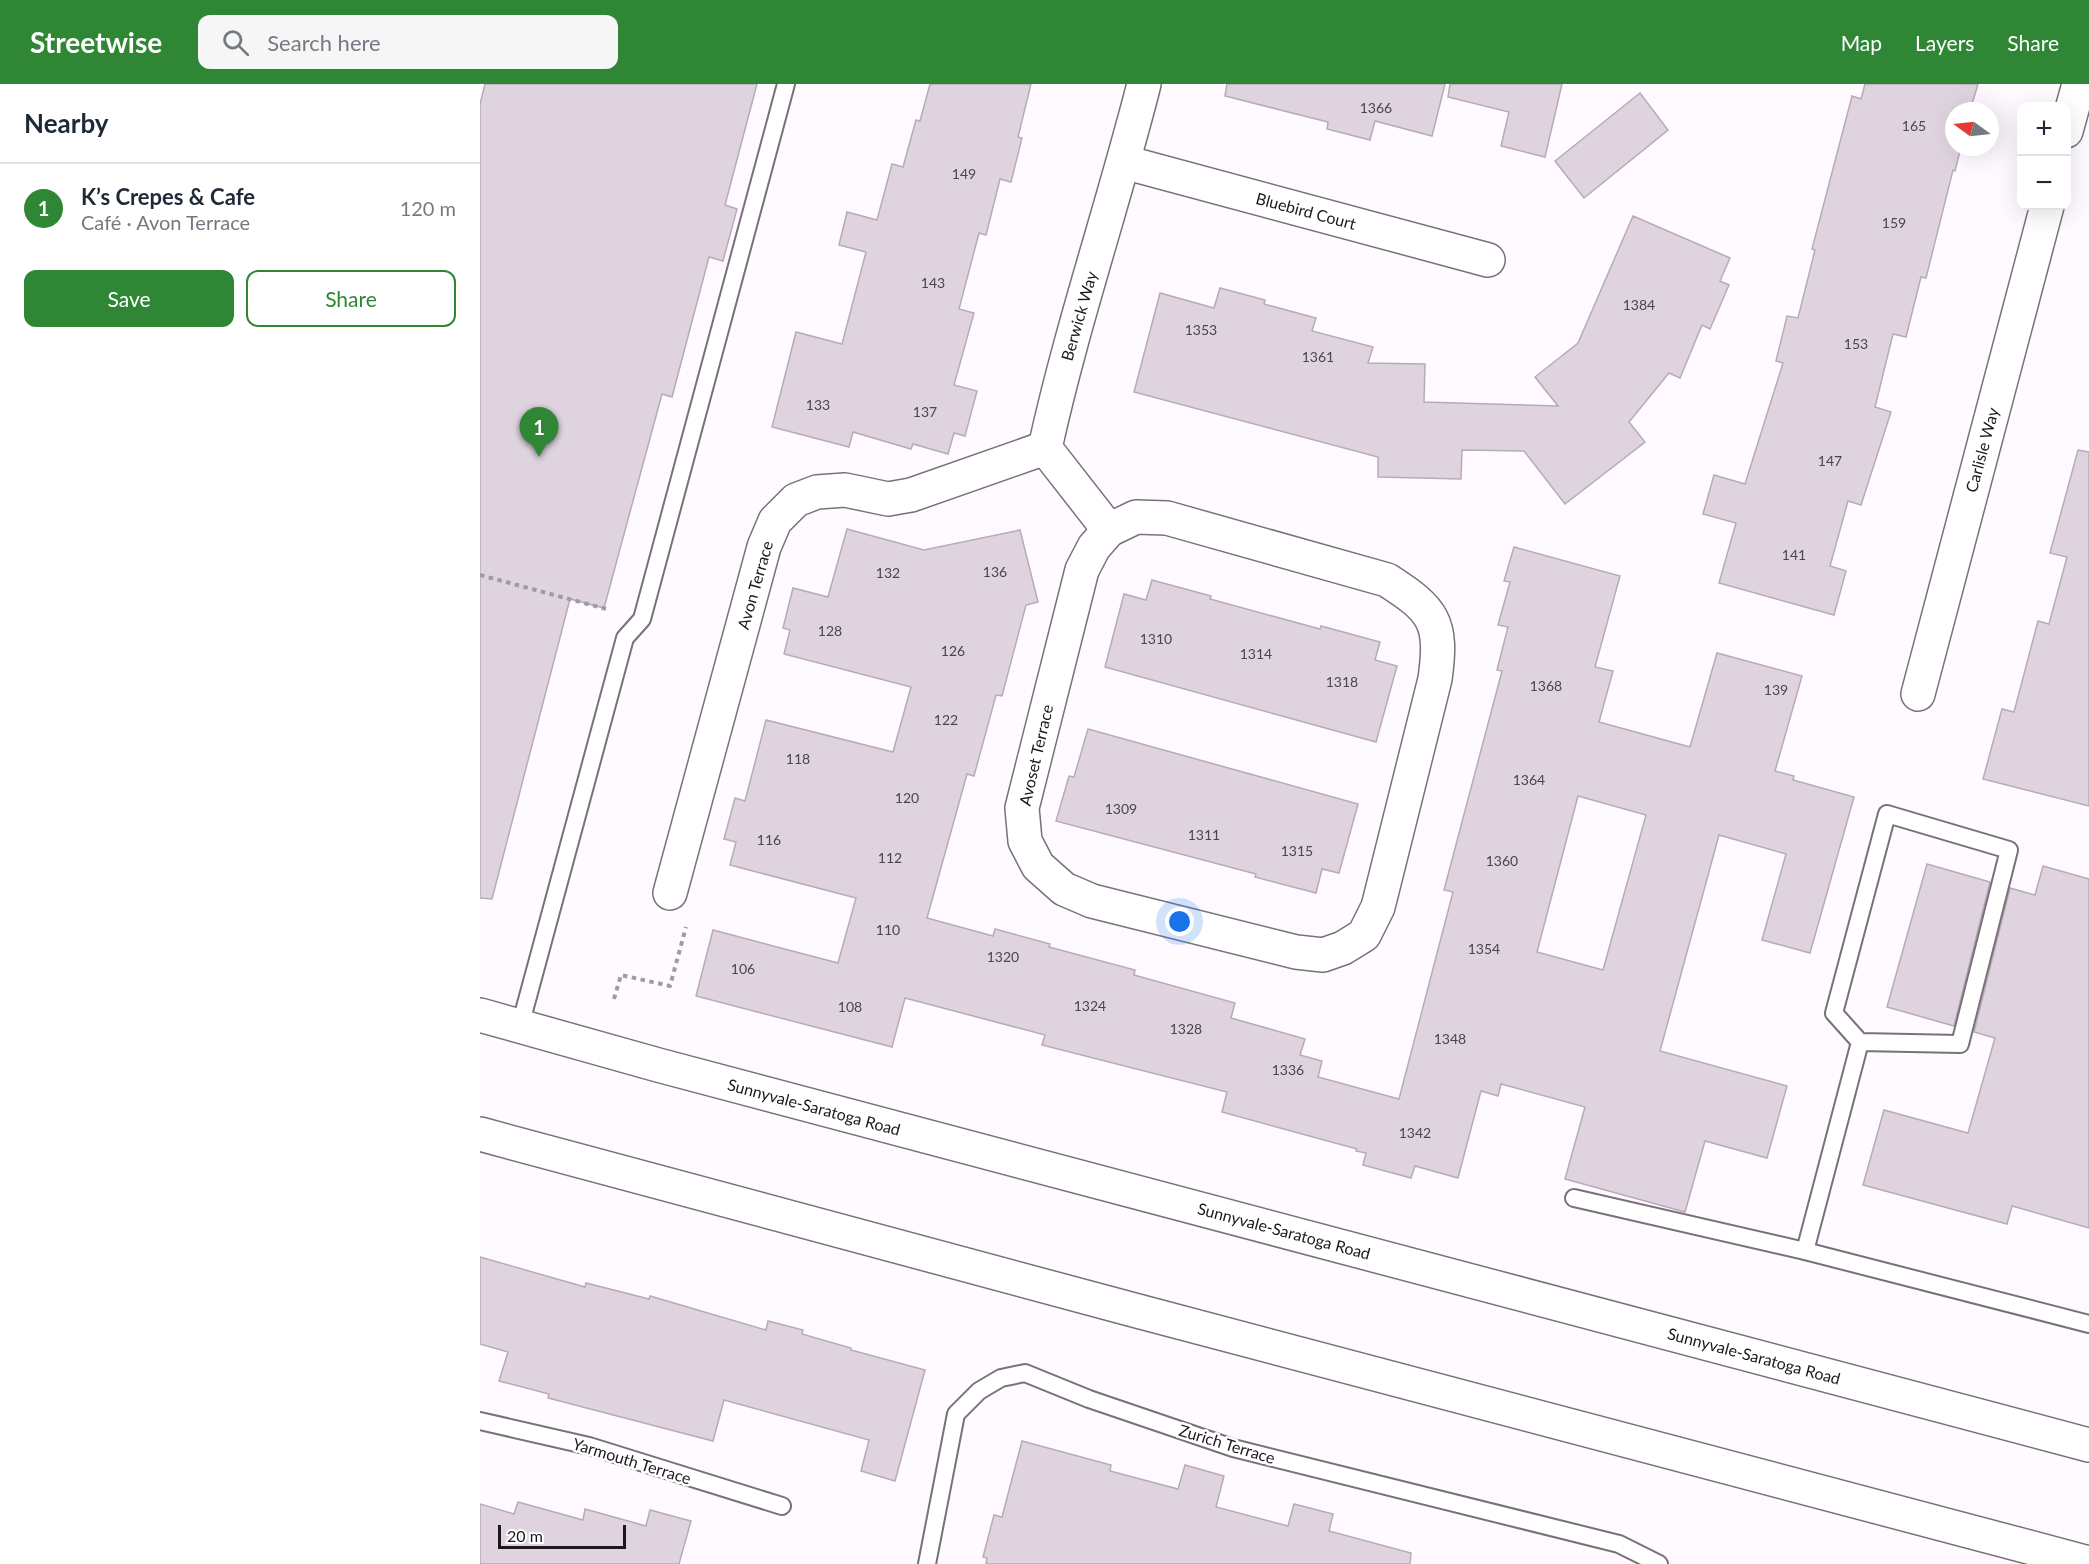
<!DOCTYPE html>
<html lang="en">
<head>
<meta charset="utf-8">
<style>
  body { margin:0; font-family:Lato,sans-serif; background:#f6f6f7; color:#1f2937 }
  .controls { position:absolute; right:18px; top:18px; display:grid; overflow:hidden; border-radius:12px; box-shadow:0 6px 24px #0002 }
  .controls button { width:54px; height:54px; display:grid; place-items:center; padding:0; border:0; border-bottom:2px solid #e0e1e3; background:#fff; color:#1f2937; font:30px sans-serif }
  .compass { position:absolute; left:1465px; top:18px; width:54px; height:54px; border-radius:50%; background:#fff; box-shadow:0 6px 24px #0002; rotate:285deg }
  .scale { position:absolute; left:18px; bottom:15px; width:128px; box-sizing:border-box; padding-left:6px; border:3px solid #1b171b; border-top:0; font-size:16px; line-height:21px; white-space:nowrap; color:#1b171b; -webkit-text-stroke:4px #fff; paint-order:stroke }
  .you { position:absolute; left:700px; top:838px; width:21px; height:21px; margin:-15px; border:4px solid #fff; border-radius:50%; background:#1a73e8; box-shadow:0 0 0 9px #1a73e833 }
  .badge { display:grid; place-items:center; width:39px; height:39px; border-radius:50%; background:#2f8736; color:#fff; font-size:20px; font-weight:700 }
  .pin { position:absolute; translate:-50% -50px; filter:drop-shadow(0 2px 3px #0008) }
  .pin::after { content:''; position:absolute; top:32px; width:21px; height:18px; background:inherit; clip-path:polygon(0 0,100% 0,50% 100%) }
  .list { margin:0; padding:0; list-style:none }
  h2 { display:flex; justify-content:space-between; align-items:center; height:78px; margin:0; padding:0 24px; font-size:26px }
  h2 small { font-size:20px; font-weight:400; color:#747a83 }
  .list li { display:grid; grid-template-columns:39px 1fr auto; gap:18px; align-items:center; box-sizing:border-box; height:90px; padding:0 24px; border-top:2px solid #e0e1e3 }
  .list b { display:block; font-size:22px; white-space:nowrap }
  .list p { margin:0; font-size:20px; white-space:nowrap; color:#747a83 }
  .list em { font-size:20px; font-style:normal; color:#747a83 }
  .actions { display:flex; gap:12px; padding:18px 24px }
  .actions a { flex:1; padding:14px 0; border:2px solid #2f8736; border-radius:12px; text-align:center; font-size:21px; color:#2f8736 }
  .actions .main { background:#2f8736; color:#fff }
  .icon { flex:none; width:33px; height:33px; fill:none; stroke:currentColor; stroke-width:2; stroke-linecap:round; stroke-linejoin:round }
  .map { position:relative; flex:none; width:1609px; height:1480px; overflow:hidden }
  header { display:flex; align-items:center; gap:36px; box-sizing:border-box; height:84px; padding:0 30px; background:#2f8736; color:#fff }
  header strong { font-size:28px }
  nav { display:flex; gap:33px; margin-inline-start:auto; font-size:21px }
  .search { width:420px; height:54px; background:#f6f6f7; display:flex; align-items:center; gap:15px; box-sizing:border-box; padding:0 21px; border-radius:12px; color:#747a83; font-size:22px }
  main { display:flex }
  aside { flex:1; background:#fff }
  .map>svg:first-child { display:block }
  .building { fill:#ded3df; stroke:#b6abb6; stroke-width:1.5; fill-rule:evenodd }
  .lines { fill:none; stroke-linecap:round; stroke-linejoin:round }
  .service-casing { stroke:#7a707b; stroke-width:20 }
  .minor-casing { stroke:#7a707b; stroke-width:36 }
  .primary-casing { stroke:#7a707b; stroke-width:36 }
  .path { stroke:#9f9b9f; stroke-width:4; stroke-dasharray:4.5 4.5; stroke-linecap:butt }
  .service { stroke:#fff; stroke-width:16 }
  .minor { stroke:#fff; stroke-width:33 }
  .primary { stroke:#fff; stroke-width:33 }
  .labels { text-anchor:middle; stroke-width:5; stroke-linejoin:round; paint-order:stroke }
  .number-label { font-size:14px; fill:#4c464c }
  .street-label { font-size:16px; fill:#1b171b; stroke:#fff }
</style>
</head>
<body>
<header>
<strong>Streetwise</strong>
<div class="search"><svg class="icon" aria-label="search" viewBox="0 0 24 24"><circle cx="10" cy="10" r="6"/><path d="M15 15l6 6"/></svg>Search here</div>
<nav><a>Map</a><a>Layers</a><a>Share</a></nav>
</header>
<main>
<aside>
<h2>Nearby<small></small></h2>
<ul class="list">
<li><span class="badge">1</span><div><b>K’s Crepes &amp; Cafe</b><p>Café · Avon Terrace</p></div><em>120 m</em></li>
</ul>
<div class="actions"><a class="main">Save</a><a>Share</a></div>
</aside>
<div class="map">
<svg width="1609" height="1480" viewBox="0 0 1609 1480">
  <rect width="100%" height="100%" fill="#fefaff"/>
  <!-- building -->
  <g class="building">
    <path d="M5,0h272l-32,121 12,4 -14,52 -14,-4 -37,140 -10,-3 -58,214 -34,-9 -78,300 -12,-1v-794z"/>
    <path d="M450,0h101l-13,53 4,1 -11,44 -11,-3 -14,56 -7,-2 -20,76 15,4 -20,72 23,6 -12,45 -11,-3 -6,21 -35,-10 -2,5 -58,-17 -4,15 -77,-20 24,-95 46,12 24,-92 -27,-7 8,-33 30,8 15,-56 11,3 13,-47 4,1z"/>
    <path d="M747,0h218l-13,52 -57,-15 -5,19 -43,-11 1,-7 -103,-26z"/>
    <path d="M970,0h112l-17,73 -44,-11 8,-34 -61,-15z"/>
    <path d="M1385,0h113l-8,27h-16v36h7l-6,24 -2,-1 -27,108 -5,-1 -15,60 -13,-3 -18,73 16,5 -30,93 -13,-4 -18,65 16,5 -12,44 -115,-32 17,-60 -33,-9 11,-39 31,9 38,-121 -7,-2 11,-45 11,2 17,-68 -3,-1 40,-153 9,3z"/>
    <path d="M1160,9l28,37 -84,68 -29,-37z"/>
    <path d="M1153,132l97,42 -10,23 9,4 -19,44 -8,-4 -22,53 -11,-5 -40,49 16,20 -80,62 -41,-53 -62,-1 -1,29 -83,-2v-20l-244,-65 26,-99 54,15 6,-20 45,12 -1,4 52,14 -4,13 61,16 -5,16 57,1 -1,38 134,4 -23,-29 43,-34z"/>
    <path d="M1598,366l11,2v354l-106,-27 19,-70 12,3 24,-91 11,3 18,-67 -17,-4z"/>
    <path d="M367,445l77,21 96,-20 18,72 -12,3 -24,91 -6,-1 -22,81 -7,-2 -40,144 66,18 2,-7 55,15 -1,3 86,23 -1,5 101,28 -4,15 74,21 -5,16 22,6 -4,16 81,22 54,-207 -9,-2 58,-219 -5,-1 11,-43 -10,-2 12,-43 -6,-1 10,-34 106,29 -25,91 18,4 -14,51 91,25 27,-94 85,23 -27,95 19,5 -1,4 61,17 -44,156 -48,-13 24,-86 -67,-19 -59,216 127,35 -20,72 -62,-17 -20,71 -120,-33 20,-72 -84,-23 -3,12 -17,-5 -23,87 -43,-12 -4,12 -48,-13 3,-12 -10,-2 1,-2 -135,-37 5,-20 -185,-47 3,-10 -140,-37 -13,49 -196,-51 17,-66 125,33 18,-65 -126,-33 6,-23 -12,-3 11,-41 10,3 21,-81 127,32 18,-65 -127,-33 6,-24 -7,-2 10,-40 35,9zM1098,712l68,19 -43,155 -66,-18z"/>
    <path d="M672,496l59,16 -1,3 110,30 1,-3 59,16 -5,18 22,6 -21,76 -271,-75 19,-73 22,6z"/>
    <path d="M608,645l270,75 -19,69 -17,-4 -6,24 -61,-16 1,-3 -200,-53 13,-45 5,1z"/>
    <path d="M1447,780l63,18 -36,144 -67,-19z"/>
    <path d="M1563,782l46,13v349l-77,-22 -5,18 -144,-39 21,-75 84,23 27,-95 -21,-6 36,-144 25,7z"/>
    <path d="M0,1173l105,30 1,-4 63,16 1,-3 116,34 2,-9 35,9 -1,4 49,14v2l74,20 -30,111 -34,-10 8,-31 -145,-40 -11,41 -165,-43 1,-4 -50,-13 9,-29 -28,-8z"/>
    <path d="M542,1357l89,24 -1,6 68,18 7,-24 39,11 -8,31 72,19 6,-22 39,10 -4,17 82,22 -1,11h-424l1,-6 -4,-1 11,-42 8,2z"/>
    <path d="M38,1418l65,18 2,-11 61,17 4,-16 41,11 -12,43h-199v-60l34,10z"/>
  </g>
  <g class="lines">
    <defs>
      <g id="service">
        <path d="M40,942l105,-388 17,-19 144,-535"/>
        <path d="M1094,1114l231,53 284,73"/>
        <path d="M1325,1167l55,-209 -26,-29 53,-199 122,36 -49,194 -100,-2"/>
        <path d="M0,1337l109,25 193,60"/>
        <path d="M447,1480l29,-150 23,-23 22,-13 24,-5 64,26 144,49 386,96 40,20"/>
      </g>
      <g id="minor">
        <path d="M1586,47l13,-47"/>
        <path d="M644,78l364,98"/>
        <path d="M656,433l31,1 220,62c47,30 56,42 48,99l-57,228 -14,28 -21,13 -20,7 -27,-3 -204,-51 -28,-12 -26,-23 -13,-25 -3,-33 60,-238 12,-23 15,-17z"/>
        <path d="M629,446l-64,-82c27,-123 68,-242 99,-364"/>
        <path d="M1438,610l129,-488"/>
        <path d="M190,809l94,-346 11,-26 21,-21 21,-8 28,-2 43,9 23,-4 134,-47"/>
      </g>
      <g id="primary">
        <path d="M0,931l178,50 1431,380"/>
        <path d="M0,1050l650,175 959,254"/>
      </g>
    </defs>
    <!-- service casing -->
    <use href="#service" class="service-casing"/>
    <!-- minor casing -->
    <use href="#minor" class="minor-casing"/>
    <!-- primary casing -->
    <use href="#primary" class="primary-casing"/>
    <!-- path -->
    <g class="path">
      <path d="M0,491l130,35"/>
      <path d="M134,915l7,-24 49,11 16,-59"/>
    </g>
    <!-- service -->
    <use href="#service" class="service"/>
    <!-- minor -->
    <use href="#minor" class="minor"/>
    <!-- primary -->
    <use href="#primary" class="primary"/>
  </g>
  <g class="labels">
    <!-- number labels -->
    <g class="number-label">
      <text x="896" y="29">1366</text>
      <text x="1434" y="47">165</text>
      <text x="484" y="95">149</text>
      <text x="1414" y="144">159</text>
      <text x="453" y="204">143</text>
      <text x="1159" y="226">1384</text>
      <text x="721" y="251">1353</text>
      <text x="1376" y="265">153</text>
      <text x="838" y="278">1361</text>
      <text x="338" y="326">133</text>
      <text x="445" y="333">137</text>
      <text x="1350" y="382">147</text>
      <text x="1314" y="476">141</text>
      <text x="515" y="493">136</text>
      <text x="408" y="494">132</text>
      <text x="350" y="552">128</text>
      <text x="676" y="560">1310</text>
      <text x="473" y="572">126</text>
      <text x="776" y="575">1314</text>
      <text x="862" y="603">1318</text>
      <text x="1066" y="607">1368</text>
      <text x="1296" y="611">139</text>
      <text x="466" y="641">122</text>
      <text x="318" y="680">118</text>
      <text x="1049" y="701">1364</text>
      <text x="427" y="719">120</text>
      <text x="641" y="730">1309</text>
      <text x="724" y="756">1311</text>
      <text x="289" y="761">116</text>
      <text x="817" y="772">1315</text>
      <text x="410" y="779">112</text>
      <text x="1022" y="782">1360</text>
      <text x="408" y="851">110</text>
      <text x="1004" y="870">1354</text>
      <text x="523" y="878">1320</text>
      <text x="263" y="890">106</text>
      <text x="610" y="927">1324</text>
      <text x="370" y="928">108</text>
      <text x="706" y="950">1328</text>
      <text x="970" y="960">1348</text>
      <text x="808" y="991">1336</text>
      <text x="935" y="1054">1342</text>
    </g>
    <!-- street labels -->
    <g class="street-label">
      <text transform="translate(826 127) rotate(15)" y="6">Bluebird Court</text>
      <text transform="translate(599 232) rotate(-74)" y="6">Berwick Way</text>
      <text transform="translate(1502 366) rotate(-75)" y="6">Carlisle Way</text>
      <text transform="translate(275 501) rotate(-74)" y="6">Avon Terrace</text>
      <text transform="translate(556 671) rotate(-77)" y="6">Avoset Terrace</text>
      <text transform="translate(334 1023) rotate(15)" y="6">Sunnyvale-Saratoga Road</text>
      <text transform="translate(804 1147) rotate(15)" y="6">Sunnyvale-Saratoga Road</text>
      <text transform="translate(1274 1272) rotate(15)" y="6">Sunnyvale-Saratoga Road</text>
      <text transform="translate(747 1360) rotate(17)" y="6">Zurich Terrace</text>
      <text transform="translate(152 1377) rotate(17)" y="6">Yarmouth Terrace</text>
    </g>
  </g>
</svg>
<div class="controls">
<button>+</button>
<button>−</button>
</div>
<svg class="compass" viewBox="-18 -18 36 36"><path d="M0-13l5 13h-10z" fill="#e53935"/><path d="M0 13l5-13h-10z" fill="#747a83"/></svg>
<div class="scale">20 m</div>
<div class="you"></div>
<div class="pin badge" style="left:59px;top:373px">1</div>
</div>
</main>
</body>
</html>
